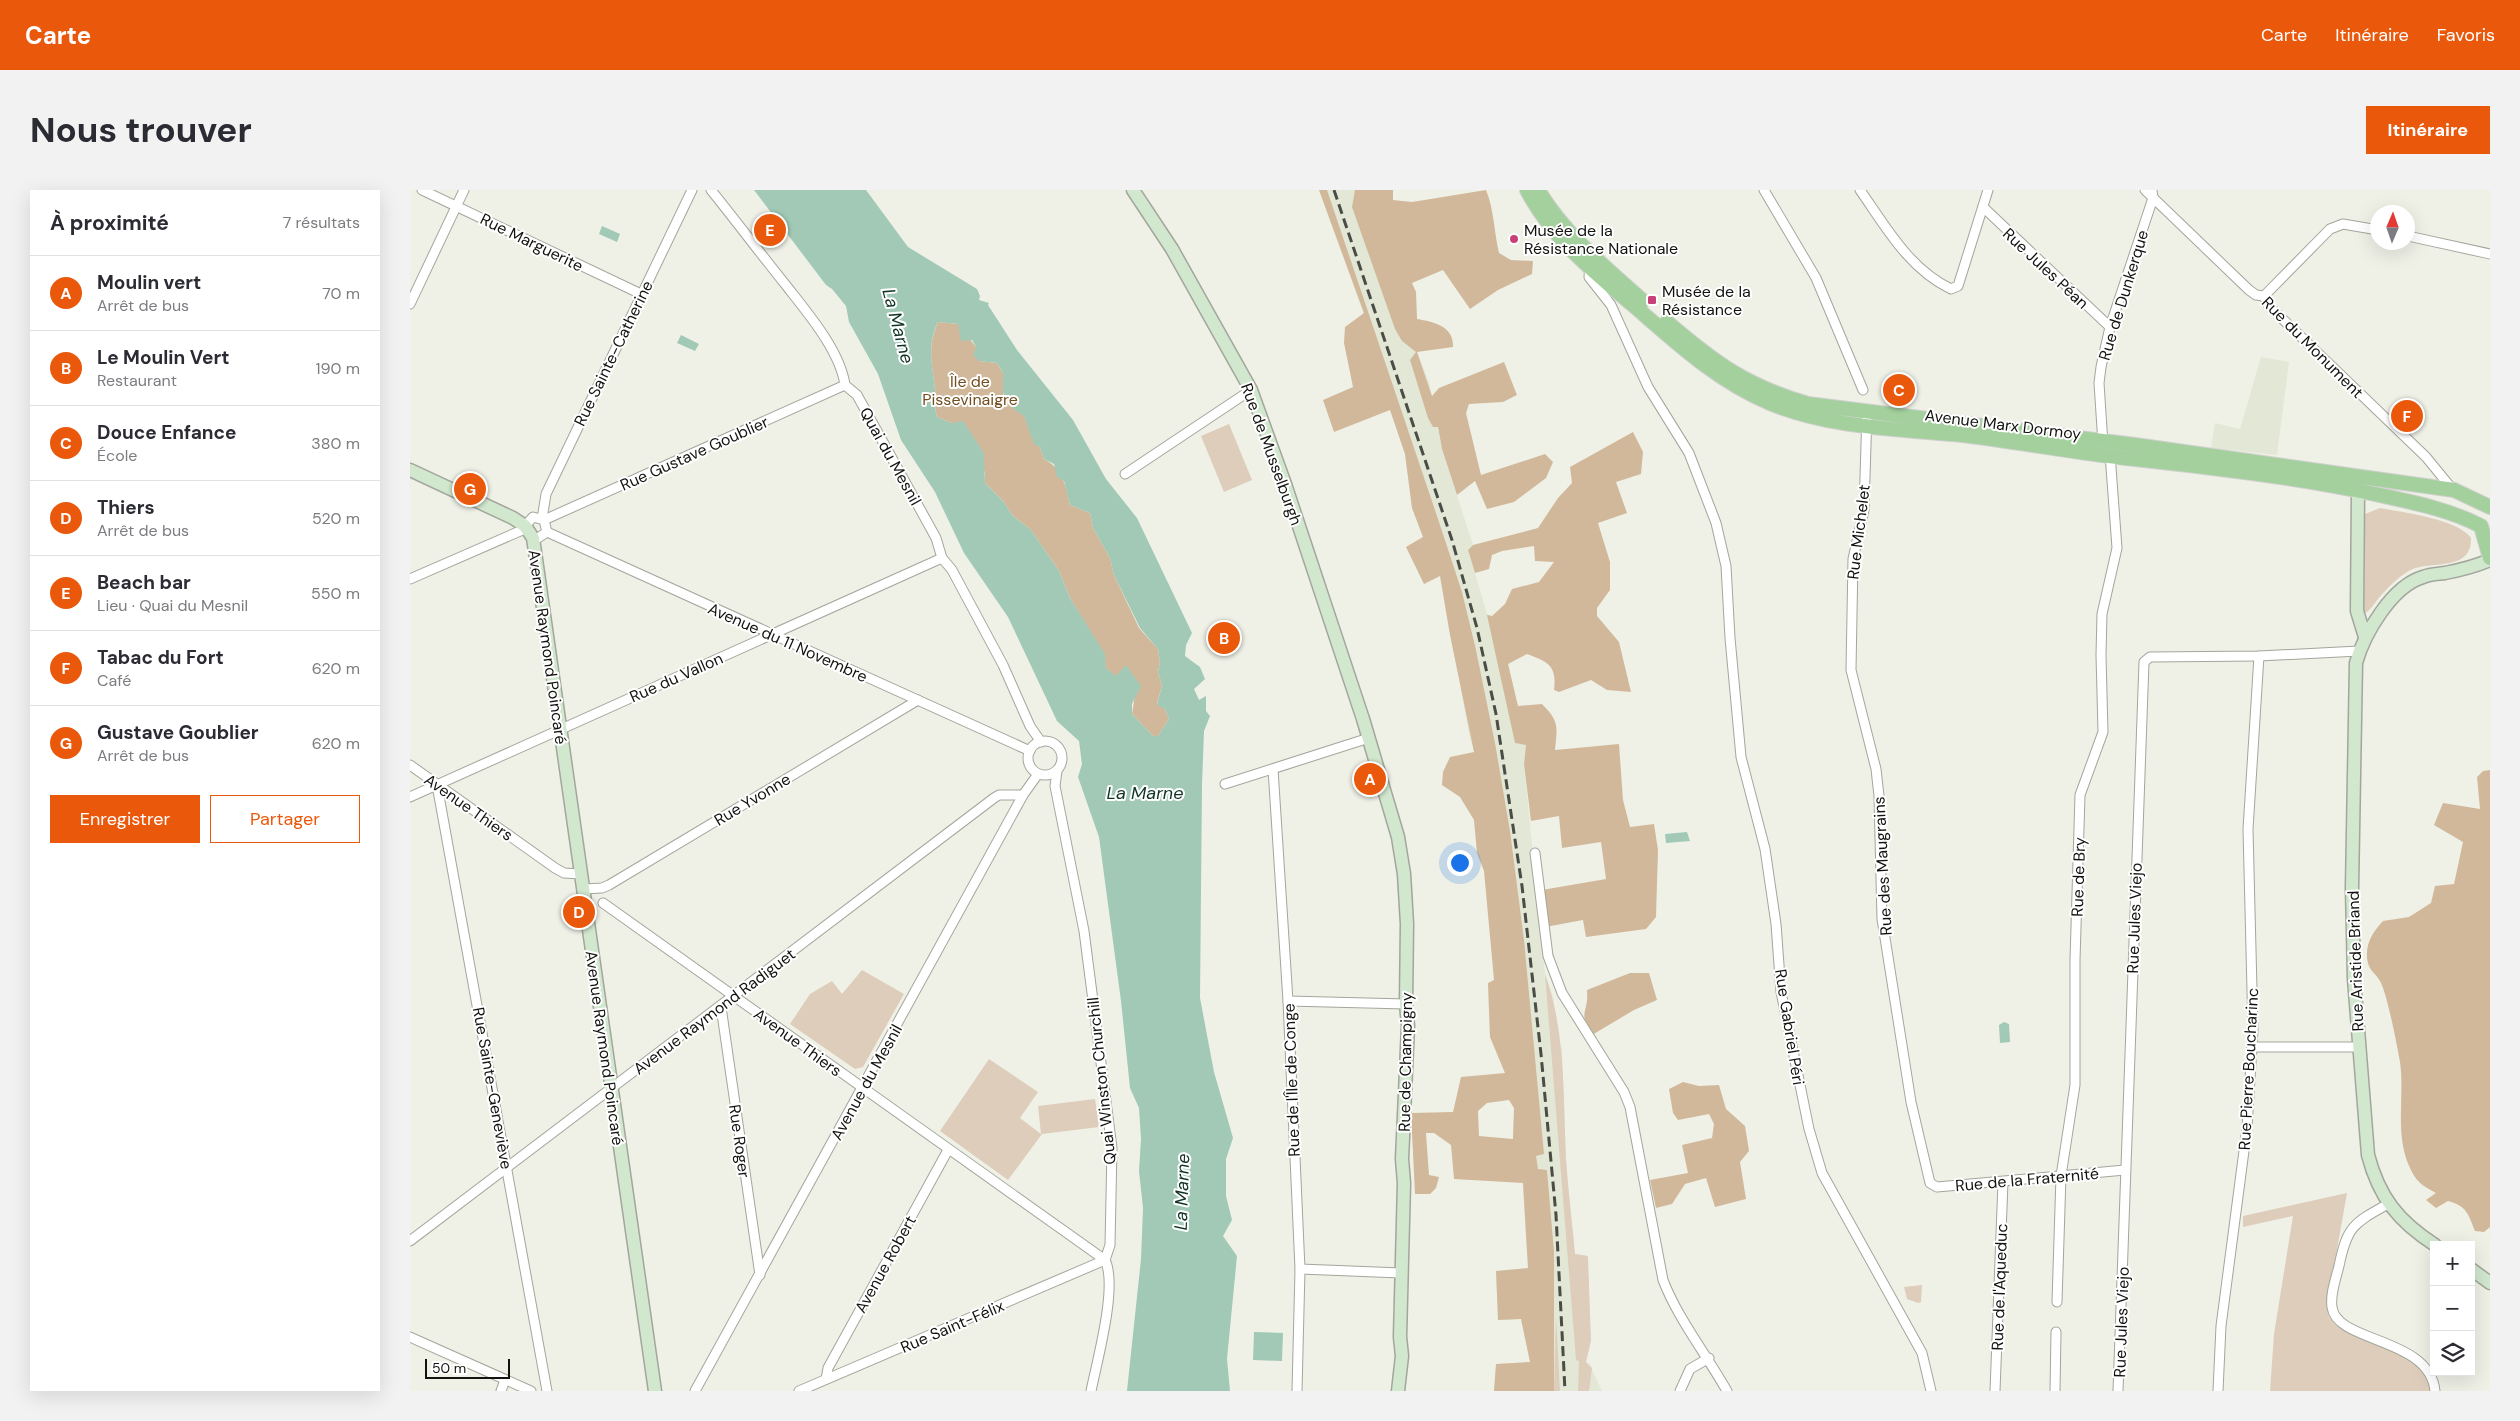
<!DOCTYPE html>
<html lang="fr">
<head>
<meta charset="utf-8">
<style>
  body { margin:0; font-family:"DM Sans",sans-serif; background:#f2f2f3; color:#2b2b33 }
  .controls { position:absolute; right:15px; bottom:15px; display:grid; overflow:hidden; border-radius:0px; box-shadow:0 5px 20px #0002 }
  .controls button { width:45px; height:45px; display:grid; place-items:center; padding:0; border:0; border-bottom:1px solid #e1e1e2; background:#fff; color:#2b2b33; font:25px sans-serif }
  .compass { position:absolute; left:1960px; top:15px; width:45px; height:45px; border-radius:50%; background:#fff; box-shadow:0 5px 20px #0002; rotate:2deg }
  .scale { position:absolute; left:15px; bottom:12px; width:85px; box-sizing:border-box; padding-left:5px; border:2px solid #12130f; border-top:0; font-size:14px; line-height:18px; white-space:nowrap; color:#12130f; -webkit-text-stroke:4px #fff; paint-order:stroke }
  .you { position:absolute; left:1049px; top:672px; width:18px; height:18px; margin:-12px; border:4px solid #fff; border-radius:50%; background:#1a73e8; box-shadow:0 0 0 8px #1a73e833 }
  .badge { display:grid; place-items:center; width:32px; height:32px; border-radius:50%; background:#ea580c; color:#fff; font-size:16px; font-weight:700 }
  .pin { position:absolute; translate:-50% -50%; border:2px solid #fff; box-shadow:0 1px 5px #0006 }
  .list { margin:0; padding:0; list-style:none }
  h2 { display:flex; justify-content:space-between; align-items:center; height:65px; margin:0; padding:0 20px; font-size:21px }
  h2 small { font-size:16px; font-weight:400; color:#7c7c81 }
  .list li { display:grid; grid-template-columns:32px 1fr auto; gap:15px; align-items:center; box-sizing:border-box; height:75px; padding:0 20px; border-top:1px solid #e1e1e2 }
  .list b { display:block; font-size:19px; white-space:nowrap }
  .list p { margin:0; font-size:16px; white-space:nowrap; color:#7c7c81 }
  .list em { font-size:16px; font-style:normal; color:#7c7c81 }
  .actions { display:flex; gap:10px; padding:15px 20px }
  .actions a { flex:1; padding:11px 0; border:1px solid #ea580c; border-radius:0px; text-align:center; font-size:18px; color:#ea580c }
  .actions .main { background:#ea580c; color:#fff }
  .icon { flex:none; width:28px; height:28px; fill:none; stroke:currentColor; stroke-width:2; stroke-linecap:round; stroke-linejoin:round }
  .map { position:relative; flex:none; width:2080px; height:1201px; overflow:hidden; border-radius:0px }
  header { display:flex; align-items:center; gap:30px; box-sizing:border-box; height:70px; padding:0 25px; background:#ea580c; color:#fff }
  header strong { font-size:24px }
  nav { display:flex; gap:28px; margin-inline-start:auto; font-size:18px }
  .intro { display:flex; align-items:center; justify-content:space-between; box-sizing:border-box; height:120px; padding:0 30px }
  h1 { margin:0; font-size:35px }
  .button { padding:12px 22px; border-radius:0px; background:#ea580c; color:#fff; font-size:18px; font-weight:700 }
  main { display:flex; gap:30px; padding:0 30px }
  aside { flex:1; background:#fff; border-radius:0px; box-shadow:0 5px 20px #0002 }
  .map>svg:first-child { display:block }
  .built { fill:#e3e7d6 }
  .green { fill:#decdbb }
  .forest { fill:#d2b89a; fill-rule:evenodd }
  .water { fill:#a1c9b6; fill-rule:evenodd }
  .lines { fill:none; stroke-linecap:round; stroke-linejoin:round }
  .street-casing { stroke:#a3a69c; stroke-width:11 }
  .secondary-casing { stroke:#a3a69c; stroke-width:15 }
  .primary-casing { stroke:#d0d0cf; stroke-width:16 }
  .street { stroke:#fff; stroke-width:9 }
  .secondary { stroke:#d1e7ce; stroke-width:12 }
  .primary { stroke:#a3d09d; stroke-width:14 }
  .rail { stroke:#4a4c46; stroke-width:3; stroke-dasharray:10 5; stroke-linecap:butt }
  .poi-dot { fill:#c94078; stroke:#fff; stroke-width:2 }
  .labels { text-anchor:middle; stroke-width:4; stroke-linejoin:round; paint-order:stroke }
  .poi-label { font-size:16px; fill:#12130f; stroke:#fff; text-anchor:start }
  .street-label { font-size:16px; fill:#12130f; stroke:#fff }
  .park-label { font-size:16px; fill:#724d1e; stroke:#fff }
  .water-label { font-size:18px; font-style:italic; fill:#103325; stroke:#fff }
</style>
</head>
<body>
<header>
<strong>Carte</strong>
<nav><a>Carte</a><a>Itinéraire</a><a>Favoris</a></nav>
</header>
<div class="intro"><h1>Nous trouver</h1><a class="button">Itinéraire</a></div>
<main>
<aside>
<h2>À proximité<small>7 résultats</small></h2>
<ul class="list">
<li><span class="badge">A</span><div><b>Moulin vert</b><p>Arrêt de bus</p></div><em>70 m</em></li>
<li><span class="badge">B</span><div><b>Le Moulin Vert</b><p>Restaurant</p></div><em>190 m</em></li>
<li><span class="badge">C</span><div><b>Douce Enfance</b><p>École</p></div><em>380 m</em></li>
<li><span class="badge">D</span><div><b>Thiers</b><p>Arrêt de bus</p></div><em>520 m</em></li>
<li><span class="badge">E</span><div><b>Beach bar</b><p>Lieu · Quai du Mesnil</p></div><em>550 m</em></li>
<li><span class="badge">F</span><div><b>Tabac du Fort</b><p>Café</p></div><em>620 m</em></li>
<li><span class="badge">G</span><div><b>Gustave Goublier</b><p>Arrêt de bus</p></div><em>620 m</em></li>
</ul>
<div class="actions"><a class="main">Enregistrer</a><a>Partager</a></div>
</aside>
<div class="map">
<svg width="2080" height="1201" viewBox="0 0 2080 1201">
  <rect width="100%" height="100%" fill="#eff1e7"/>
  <!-- built -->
  <g class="built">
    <path d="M909,0h52l15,43 30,59 1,60 12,30 13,67 31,96 -5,5 19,64 5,2 8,11 26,117 -2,20 21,210 8,23 4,32 5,21 4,111 9,93 13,2 -3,106 5,3 12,26h-108l2,-27 34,-2 -9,-43 -23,1 -2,-49 32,-3 -6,-95 -9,-34 1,-31 -5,-8 -1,-20 -18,-43 -2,-54 6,-3 -12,-202 -13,-44 -29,-158 -16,8 -18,-37 17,-10 -11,-29 -7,-54 -30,-90 -4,-29z"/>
    <path d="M1851,167l28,5 -12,93 -66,-7 4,-25 25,6z"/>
  </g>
  <!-- green -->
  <g class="green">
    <path d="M819,234l23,56 -28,12 -23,-56z"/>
    <path d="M1970,318c22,4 78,11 91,30 1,33 -37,23 -58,31 -12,5 -26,19 -35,30 -4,5 -7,11 -13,14l-2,-2 -1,-92 3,-5z"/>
    <path d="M452,780l42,24 -41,73 -8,2 -65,-45 20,-30 22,-13 10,13z"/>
    <path d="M1135,784c21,57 18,124 21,185 2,31 6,63 9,95l13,2 3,85 -5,21 6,6 -3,23h-11l1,-30 -3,-1z"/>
    <path d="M579,869l49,33 -18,26 21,16 -3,-28 57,-7 4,28 -57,7 -34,46 -68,-49z"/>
    <path d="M1937,1003l-20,113 2,11 8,9 62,28 24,14 10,23h-163l4,-57 19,-118 -50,11v-11z"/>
    <path d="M1512,1095l-1,17 -3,1 -11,-4 -3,-12z"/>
    <path d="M1146,1127l4,74h-6z"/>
  </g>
  <!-- forest -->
  <g class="forest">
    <path d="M909,0h8l112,332 23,70 14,58 19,93 15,88 14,109 20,214 -8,2 2,13 9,1 7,82v139h-60l2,-27 34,-2 -9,-43 -23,1 -2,-49 32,-3 -5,-85 -69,-4 -3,-34 -17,-12h-8l3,42 10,2 -3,11 -6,6h-15l-4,-81 42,-1 8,-35 44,-4 -15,-36 -2,-54 6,-3 -10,-109 -7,-18 -3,-33 -14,-23 -18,-12 1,-13 7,-15 24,-5 -24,-117 -10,-59 -16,8 -18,-37 17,-10 -11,-29 -7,-54 -15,-44 -56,22 -11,-32 30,-13 -9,-44 1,-16 19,-14zM1099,910l5,8 -1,31 -34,-3 -1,-25 9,-8z"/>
    <path d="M945,0h38v10l19,2 74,-12c8,19 8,42 13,63l12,7 22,1 -1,13 -34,16 -28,19 -27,-39 -31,13 4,9 1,27c17,3 37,7 36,28l-36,5 15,44 7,-8 65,-26 13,33 -14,7 -34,2 -3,9 15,62 64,-21 8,8 -7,16 -32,24 -27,7 -12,-28 -18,14 -15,-46 -4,-22h-5l-5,-9 -18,-58 6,-8 -14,-11 -7,-12 -43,-122z"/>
    <path d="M528,132l20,2 18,23 3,14 18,2 6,10v21l9,14 12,7 10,28 6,4 4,12c19,10 22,27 26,46l20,8 3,15 17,30 4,17 25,53 19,21 2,13 -2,10 4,13 -5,19 8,5 4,10 -11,17h-5l-21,-22 5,-33 -11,-15 -10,11 -10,-9 -2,-14 -34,-56 -11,-27 -28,-41 -19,-15 -9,-14 -18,-18v-11l-34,-49 -14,-6c-3,-11 -1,-18 -2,-28 -3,-26 -8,-42 3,-67z"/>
    <path d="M1223,242l10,20 -2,22 -25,8 11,31 -29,10 12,39v28l-13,18v8l22,26 12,50 -24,-2 -16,-10 -32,12 -5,-2c3,-25 -6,-28 -27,-36l-19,10 10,42 24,-2c18,18 15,23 13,46l64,-6 4,56 7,27 24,-3 4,26 -2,67 -10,12 -60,8 -3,-17 -43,8 -4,-37 70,-12 -5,-37 -39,6 -3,-32 -28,5 -7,-57 2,-19 -11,-2 -28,-128 5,1 13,-12 7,-15 27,-7 15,-20 -19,-1 -1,-15 -32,5 -10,4 -3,14 -14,4 -7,-23 5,-5 65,-17 20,-30 14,-15 -2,-16z"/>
    <path d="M2080,580v457l-6,5 -9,-1c-7,-17 -8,-25 -27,-30l-12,7 -10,-8 10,-7c-13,-7 -20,-11 -26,-25 -16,-34 -5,-71 -10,-106 -3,-17 -12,-64 -19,-79 -5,-11 -12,-10 -14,-25 -1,-16 6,-26 16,-37l26,-4 22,-14 4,-17 19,-2 9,-42 -29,-17 9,-22 37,6 -3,-32 6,-6z"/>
    <path d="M1220,783h19l8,27 -23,10 -42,25c-15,-23 -3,-22 -5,-45z"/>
    <path d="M1273,892l16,4 20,-1 7,24 19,17 4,25 -9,11 6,37 -31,8 -9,-29 -21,6 -13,20 -16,4 -6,-28 38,-7 -6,-28 30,-7 2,-14 -5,-10 -31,6 -5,-7 -4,-24z"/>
  </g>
  <!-- water -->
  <g class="water">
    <path d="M344,0h112l42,57 69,42 3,7 -1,4 10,3 -1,2 29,45 56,70 33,59 31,39 55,115 -6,12 -1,11 15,11 5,12 -11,10 5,11 7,-4v15l4,5 -6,15 -2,54 -2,213 14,74 19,66 -7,21v37l6,24 -9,16 14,20 -10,103 3,32h-103l14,-132 2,-51 -4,-37 2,-32 -2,-31 -9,-20 -9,-87 -22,-164 -21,-60 4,-13 -3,-23 -22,-20 -49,-104 -44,-64 -29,-61 -34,-52 -23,-66 -29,-52 -3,-16 -14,-17 -6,-4zM528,132l20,2 3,17 11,-1 4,7 -3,8 6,6 18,2 6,10v20l9,15 12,8 10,28 6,3 4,12 10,5 3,13 7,4 6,24 20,8 3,15 17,30 4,17 26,53 18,21 2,13 -2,10 4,13 -5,20 8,4 4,10 -11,17h-5l-21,-22v-10l9,-18 -15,-21 -10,11 -10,-8 -1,-14 -35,-56 -11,-27 -28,-41 -19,-15 -9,-14 -18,-18 -1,-30 -21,-32 -12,2 -14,-6c-3,-11 -1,-18 -2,-28 -3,-24 -8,-45 3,-67z"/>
    <path d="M192,36l18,8 -3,8 -18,-8z"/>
    <path d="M271,145l18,9 -4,7 -18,-8z"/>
    <path d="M1277,642l3,9 -24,2 -1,-9z"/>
    <path d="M1594,832l5,2 1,18 -10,1 -1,-18z"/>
    <path d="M844,1142l29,1 -1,28 -29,-1z"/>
  </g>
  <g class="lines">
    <defs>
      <g id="street">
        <path d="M12,0l219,104"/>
        <path d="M301,0c25,31 49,63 74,94 21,27 55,66 60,101l12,10 79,143 6,20 10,12 51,95 27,61 11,16"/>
        <path d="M1354,0l52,88 47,112"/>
        <path d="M1450,0c26,37 49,79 91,99l7,-3 30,-96"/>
        <path d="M1735,0l104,100 7,5 8,1"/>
        <path d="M1573,17l127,120"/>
        <path d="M1998,46l82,18"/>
        <path d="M1180,75l-1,12 22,28 37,82 41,66 27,70 10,43 4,72 11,119 24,92 11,75 5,68 28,137 13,44 100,180 9,38"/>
        <path d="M1854,106l5,10 157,151 27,33"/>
        <path d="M1854,106l66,-67 13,-5 35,6"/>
        <path d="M0,114l54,-114"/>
        <path d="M1457,222l-3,98 -11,49 -2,111 25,99 3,27 3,123 29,183 19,81 7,4 188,-17"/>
        <path d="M1693,254l-4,-61 2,-16 9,-40 43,-129 -1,-8"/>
        <path d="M715,284l126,-84"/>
        <path d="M132,329l4,-25 146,-304"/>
        <path d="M134,330l301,-135"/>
        <path d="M115,336l8,-9 11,3 3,12 -9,6h-5"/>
        <path d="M137,342l483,219"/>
        <path d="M0,389l117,-51"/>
        <circle cx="635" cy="568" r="17"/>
        <path d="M0,575l145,103 9,5 17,1"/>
        <path d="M863,579l15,232 12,268 -3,122"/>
        <path d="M647,581l-2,15 29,145 28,217 -2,97 -5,15"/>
        <path d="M815,594l144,-46"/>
        <path d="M27,595l110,606"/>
        <path d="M0,607l532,-239"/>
        <path d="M1125,663l13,103 14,37 62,99 6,15 33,173c15,39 43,74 64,111"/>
        <path d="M173,699l19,-1 7,-3 309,-185"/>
        <path d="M193,713l502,357c13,26 -8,101 -14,131"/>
        <path d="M878,811l118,3"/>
        <path d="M311,817l39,268"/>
        <path d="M1842,857h107"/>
        <path d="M1978,1014c-34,19 -41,22 -49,62 -3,12 -9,28 -7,41 4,36 98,30 103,84"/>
        <path d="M0,1051l584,-443 5,-3h24"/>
        <path d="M890,1079l101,4"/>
        <path d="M1647,1112l4,-126 14,-91v-125l5,-165 23,-63 -2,-77 1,-41 15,-66 -7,-94"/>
        <path d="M0,1147l121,54"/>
        <path d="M416,1189l2,-11 120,-218"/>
        <path d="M91,1201l4,-11"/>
        <path d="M285,1201l328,-596 15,-21"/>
        <path d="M389,1201l306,-131"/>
        <path d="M1270,1201l10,-22 19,-11"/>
        <path d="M1585,1201l8,-209"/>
        <path d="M1645,1201l1,-59"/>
        <path d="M1708,1201l26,-729 6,-5 109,-1 100,-5"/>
        <path d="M1808,1201l3,-65 26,-198 6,-98 -5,-201 11,-173"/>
      </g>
      <g id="secondary">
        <path d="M723,0l39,59 79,141 34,94 78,235 35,118 6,37 3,50 -1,80 2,22 -6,133 2,24 -4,154 2,19 -4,35"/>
        <path d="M0,280l103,48 12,8 8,12 122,853"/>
        <path d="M1948,301l-1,120 8,26"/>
        <path d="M2025,1055c-37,-24 -56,-48 -67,-90l-14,-176 -2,-91 4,-225c8,-29 36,-77 67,-86 7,-3 15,-3 22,-4 16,-3 31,-7 45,-13"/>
        <path d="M2061,1079l19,14"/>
      </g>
      <g id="primary">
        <path d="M1117,0c25,48 66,81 106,115 43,37 84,76 137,98 60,25 129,26 192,32 58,7 115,18 173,24 81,9 160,18 240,35 36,8 73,15 106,32l9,32"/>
        <path d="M1128,0c27,45 67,77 105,111"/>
        <path d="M1257,132c48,41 79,64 141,82l327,41 319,45 36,17"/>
      </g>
    </defs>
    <!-- street casing -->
    <use href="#street" class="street-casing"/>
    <!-- secondary casing -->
    <use href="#secondary" class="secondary-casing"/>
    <!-- primary casing -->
    <use href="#primary" class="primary-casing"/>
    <!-- street -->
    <use href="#street" class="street"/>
    <!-- secondary -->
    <use href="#secondary" class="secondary"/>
    <!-- primary -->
    <use href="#primary" class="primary"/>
    <!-- rail -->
    <path class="rail" d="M924,0l118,350 25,88 19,86 26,172 19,168 15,161 9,176"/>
  </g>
  <!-- markers -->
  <g class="poi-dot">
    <circle cx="1104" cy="49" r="5"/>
    <rect x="1237" y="105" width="10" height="10" rx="2.5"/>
  </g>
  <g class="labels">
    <!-- poi labels -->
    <g class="poi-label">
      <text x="1114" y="46">Musée de la<tspan x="1114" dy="18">Résistance Nationale</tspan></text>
      <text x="1252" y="107">Musée de la<tspan x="1252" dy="18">Résistance</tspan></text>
    </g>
    <!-- street labels -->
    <g class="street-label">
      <text transform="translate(122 52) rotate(26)" y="6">Rue Marguerite</text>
      <text transform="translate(1636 78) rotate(43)" y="6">Rue Jules Péan</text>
      <text transform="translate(1713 105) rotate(-73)" y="6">Rue de Dunkerque</text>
      <text transform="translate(1903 157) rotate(45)" y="6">Rue du Monument</text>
      <text transform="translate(203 163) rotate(-64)" y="6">Rue Sainte-Catherine</text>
      <text transform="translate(1593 234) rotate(7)" y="6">Avenue Marx Dormoy</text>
      <text transform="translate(284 263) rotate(-24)" y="6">Rue Gustave Goublier</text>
      <text transform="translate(862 264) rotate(70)" y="6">Rue de Musselburgh</text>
      <text transform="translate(481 266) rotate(61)" y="6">Quai du Mesnil</text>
      <text transform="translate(1448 342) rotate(-83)" y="6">Rue Michelet</text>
      <text transform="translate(378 452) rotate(24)" y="6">Avenue du 11 Novembre</text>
      <text transform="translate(138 457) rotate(82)" y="6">Avenue Raymond Poincaré</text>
      <text transform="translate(266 487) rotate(-24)" y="6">Rue du Vallon</text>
      <text transform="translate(342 609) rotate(-31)" y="6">Rue Yvonne</text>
      <text transform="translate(59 617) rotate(35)" y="6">Avenue Thiers</text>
      <text transform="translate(1472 676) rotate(-93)" y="6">Rue des Maugrains</text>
      <text transform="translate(1668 687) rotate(-88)" y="6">Rue de Bry</text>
      <text transform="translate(1724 728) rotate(-88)" y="6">Rue Jules Viejo</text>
      <text transform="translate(1945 771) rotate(-92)" y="6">Rue Aristide Briand</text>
      <text transform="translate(304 821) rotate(-37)" y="6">Avenue Raymond Radiguet</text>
      <text transform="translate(1380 837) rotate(81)" y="6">Rue Gabriel Péri</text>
      <text transform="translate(388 852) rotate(36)" y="6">Avenue Thiers</text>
      <text transform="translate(195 858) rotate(82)" y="6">Avenue Raymond Poincaré</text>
      <text transform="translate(995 872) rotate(-89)" y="6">Rue de Champigny</text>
      <text transform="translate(1838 879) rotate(-87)" y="6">Rue Pierre Boucharinc</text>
      <text transform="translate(881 890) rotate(-92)" y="6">Rue de l'Île de Conge</text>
      <text transform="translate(691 891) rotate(-96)" y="6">Quai Winston Churchill</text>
      <text transform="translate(456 892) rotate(-61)" y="6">Avenue du Mesnil</text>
      <text transform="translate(83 898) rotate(80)" y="6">Rue Sainte-Geneviève</text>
      <text transform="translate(330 951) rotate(82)" y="6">Rue Roger</text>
      <text transform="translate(1617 989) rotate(-5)" y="6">Rue de la Fraternité</text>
      <text transform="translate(475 1074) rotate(-61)" y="6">Avenue Robert</text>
      <text transform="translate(1589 1097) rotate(-88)" y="6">Rue de l'Aqueduc</text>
      <text transform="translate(1711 1132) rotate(-88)" y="6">Rue Jules Viejo</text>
      <text transform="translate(542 1136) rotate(-23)" y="6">Rue Saint-Félix</text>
    </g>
    <!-- park labels -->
    <g class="park-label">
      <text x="560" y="197">Île de<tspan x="560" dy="18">Pissevinaigre</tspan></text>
    </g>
    <!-- water labels -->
    <g class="water-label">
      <text transform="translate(488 136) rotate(75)" y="6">La Marne</text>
      <text x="735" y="609">La Marne</text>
      <text transform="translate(772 1002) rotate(-88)" y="6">La Marne</text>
    </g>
  </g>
</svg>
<div class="controls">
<button>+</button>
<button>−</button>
<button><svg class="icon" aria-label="layers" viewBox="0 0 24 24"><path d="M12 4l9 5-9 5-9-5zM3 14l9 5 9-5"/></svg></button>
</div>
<svg class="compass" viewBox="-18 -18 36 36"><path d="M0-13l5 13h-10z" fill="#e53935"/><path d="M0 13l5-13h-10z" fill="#7c7c81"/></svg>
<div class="scale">50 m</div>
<div class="you"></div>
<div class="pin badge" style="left:960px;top:589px">A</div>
<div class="pin badge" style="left:814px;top:448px">B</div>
<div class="pin badge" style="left:1489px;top:200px">C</div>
<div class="pin badge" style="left:169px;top:722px">D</div>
<div class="pin badge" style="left:360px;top:40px">E</div>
<div class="pin badge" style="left:1997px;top:226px">F</div>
<div class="pin badge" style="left:60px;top:299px">G</div>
</div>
</main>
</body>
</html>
